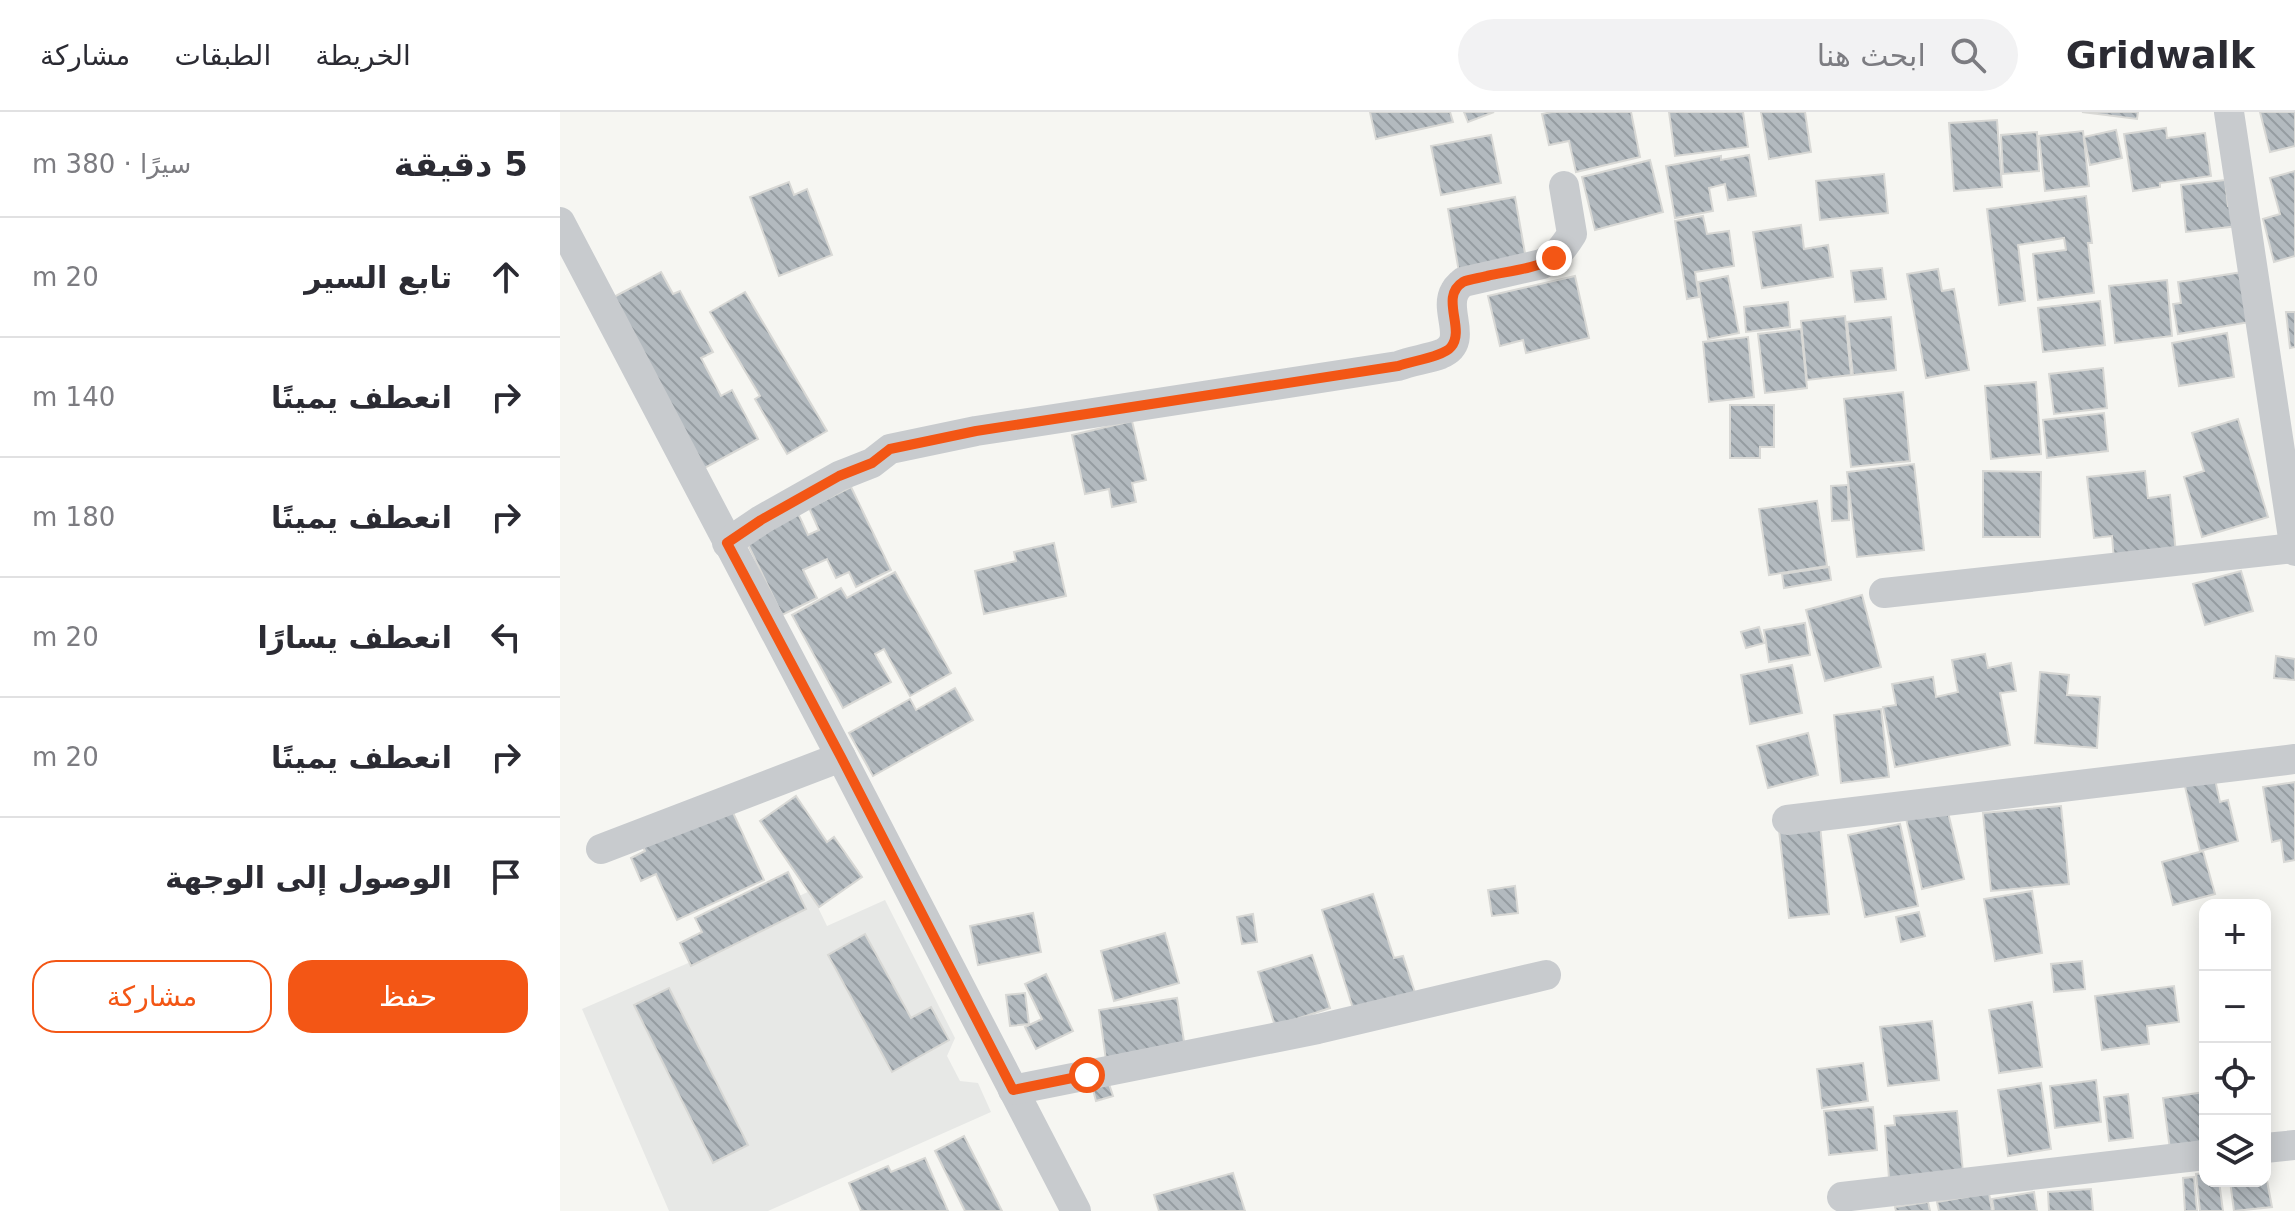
<!DOCTYPE html>
<html lang="ar">
<head>
<meta charset="utf-8">
<style>
  body { margin:0; font-family:"DejaVu Sans",Cairo,sans-serif; background:#f2f2f3; color:#2b2b33; direction:rtl }
  .controls { position:absolute; right:24px; bottom:24px; display:grid; overflow:hidden; border-radius:16px; box-shadow:0 4px 20px #0003 }
  .controls button { width:72px; height:72px; display:grid; place-items:center; padding:0; border:0; border-bottom:2px solid #e1e1e2; background:#fff; color:#2b2b33; font:40px sans-serif }
  .stop { position:absolute; width:24px; height:24px; margin:-18px; border:6px solid #f35615; border-radius:50%; background:#fff }
  .stop.end { background:#f35615; border-color:#fff; box-shadow:0 2px 8px #0008 }
  .list { margin:0; padding:0; list-style:none }
  h2 { display:flex; justify-content:space-between; align-items:center; height:104px; margin:0; padding:0 32px; font-size:34px }
  h2 small { font-size:26px; font-weight:400; color:#7c7c81 }
  .list li { display:grid; grid-template-columns:52px 1fr auto; gap:24px; align-items:center; box-sizing:border-box; height:120px; padding:0 32px; border-top:2px solid #e1e1e2 }
  .list b { display:block; font-size:30px; white-space:nowrap }
  .list em { font-size:26px; font-style:normal; color:#7c7c81 }
  .actions { display:flex; gap:16px; padding:24px 32px }
  .actions a { flex:1; padding:18px 0; border:2px solid #f35615; border-radius:24px; text-align:center; font-size:28px; color:#f35615 }
  .actions .main { background:#f35615; color:#fff }
  .icon { flex:none; width:44px; height:44px; fill:none; stroke:currentColor; stroke-width:2; stroke-linecap:round; stroke-linejoin:round }
  .map { position:relative; flex:none; width:1735px; height:1099px; overflow:hidden; direction:ltr }
  header { display:flex; align-items:center; gap:48px; box-sizing:border-box; height:112px; padding:0 40px; background:#fff; border-bottom:2px solid #e1e1e2 }
  header strong { font-size:38px }
  nav { display:flex; gap:44px; margin-inline-start:auto; font-size:28px }
  .search { width:560px; height:72px; background:#f2f2f3; display:flex; align-items:center; gap:20px; box-sizing:border-box; padding:0 28px; border-radius:44px; color:#7c7c81; font-size:30px }
  main { display:flex }
  aside { flex:1; background:#fff }
  .map>svg:first-child { display:block }
  .built { fill:#e7e8e6 }
  .building { fill:url(#building-back-hatch); stroke:#d8d8d5; stroke-width:2 }
  .lines { fill:none; stroke-linecap:round; stroke-linejoin:round }
  .street { stroke:#c8cbce; stroke-width:30 }
  .route { stroke:#f35615; stroke-width:10 }
</style>
</head>
<body>
<header>
<strong>Gridwalk</strong>
<div class="search"><svg class="icon" aria-label="search" viewBox="0 0 24 24"><circle cx="10" cy="10" r="6"/><path d="M15 15l6 6"/></svg>ابحث هنا</div>
<nav><a>الخريطة</a><a>الطبقات</a><a>مشاركة</a></nav>
</header>
<main>
<div class="map">
<svg width="1735" height="1099" viewBox="0 0 1735 1099">
  <defs>
    <pattern id="building-back-hatch" width="6" height="6" patternUnits="userSpaceOnUse" patternTransform="scale(2)"><rect width="6" height="6" fill="#b3babf"/><path d="M-1 5l2 2M0 0l6 6M5-1l2 2" fill="none" stroke="#959ca1"/></pattern>
  </defs>
  <rect width="100%" height="100%" fill="#f6f6f2"/>
  <!-- built -->
  <path class="built" d="M250,779l17,35 58,-26 70,138 -8,18 13,25 18,2 13,29 -223,99h-99l-87,-202 164,-71 -6,-15z"/>
  <!-- building -->
  <g class="building">
    <path d="M810,0h80l3,10 -77,17z"/>
    <path d="M904,0h30l-26,10z"/>
    <path d="M992,0h79l9,45 -64,15 -7,-31 -20,4 -7,-31z"/>
    <path d="M1109,0h74l5,35 -73,9z"/>
    <path d="M1201,0h44l6,40 -42,7z"/>
    <path d="M1522,0h56l-1,7z"/>
    <path d="M1700,0h35v34l-25,6z"/>
    <path d="M1437,8l5,67 -48,4 -5,-68z"/>
    <path d="M1606,16l1,10 38,-5 6,43 -51,7v4l-27,4 -9,-57z"/>
    <path d="M1556,18l6,28 -32,7 -6,-28z"/>
    <path d="M1523,19l6,55 -44,5 -6,-55z"/>
    <path d="M1477,20l2,39 -36,3 -2,-39z"/>
    <path d="M931,23l10,48 -60,12 -10,-49z"/>
    <path d="M1189,43l7,41 -28,4 -3,-16 -16,4 4,23 -38,7 -9,-52 55,-10v4z"/>
    <path d="M1090,48l13,52 -68,18 -13,-53z"/>
    <path d="M1735,59v85l-21,6 -11,-43 17,-5 -10,-36z"/>
    <path d="M1324,62l4,39 -68,7 -4,-39z"/>
    <path d="M1665,68l3,26 8,-1 2,21 -52,6 -5,-47z"/>
    <path d="M229,70l5,13 13,-6 25,66 -53,21 -29,-79z"/>
    <path d="M1526,84l6,47h-4l6,50 -56,7 -5,-46 33,-4 -2,-12 -46,7 7,56 -26,4 -12,-96z"/>
    <path d="M955,85l11,62 -67,13 -11,-63z"/>
    <path d="M1143,104l4,18 22,-3 5,35 -39,6 4,25 -12,2 -12,-78z"/>
    <path d="M1241,113l3,24 24,-4 5,32 -71,11 -9,-56z"/>
    <path d="M1322,156l4,31 -31,3 -4,-31z"/>
    <path d="M1378,157l4,22 12,-2 15,81 -43,8 -19,-104z"/>
    <path d="M101,160l12,22 7,-3 33,61 -12,6 20,38 11,-6 26,49 -57,31 -91,-171z"/>
    <path d="M1683,160l7,50 -72,12 -5,-30 8,-1 -3,-21z"/>
    <path d="M1015,164l14,62 -63,15 -3,-13 -23,6 -12,-50z"/>
    <path d="M1168,164l11,57 -31,6 -10,-57z"/>
    <path d="M1607,168l5,56 -57,7 -6,-57z"/>
    <path d="M185,180l82,139 -40,23 -32,-55 5,-3 -50,-84z"/>
    <path d="M1540,189l5,44 -62,7 -5,-44z"/>
    <path d="M1228,190l2,25 -44,5 -2,-25z"/>
    <path d="M1726,200h9v35l-5,1z"/>
    <path d="M1285,204l6,59 -44,5 -6,-59z"/>
    <path d="M1331,205l5,53 -43,5 -6,-53z"/>
    <path d="M1241,217l6,59 -42,5 -7,-59z"/>
    <path d="M1667,221l7,44 -55,9 -7,-43z"/>
    <path d="M1188,225l6,60 -45,5 -6,-60z"/>
    <path d="M1543,256l4,40 -53,6 -5,-40z"/>
    <path d="M1476,270l5,72 -50,5 -6,-73z"/>
    <path d="M1343,280l7,69 -59,6 -7,-68z"/>
    <path d="M1170,293h44v42h-14v11h-30z"/>
    <path d="M1544,301l4,38 -61,7 -4,-38z"/>
    <path d="M1678,307l30,98 -66,20 -18,-60 20,-6 -12,-38z"/>
    <path d="M572,309l14,59 -14,3 4,19 -24,5 -3,-18 -24,5 -13,-59z"/>
    <path d="M1354,352l10,86 -67,7 -10,-85z"/>
    <path d="M1423,359l58,1 -1,65h-57z"/>
    <path d="M1585,359l3,27 22,-3 6,58 -62,7 -2,-24 -18,2 -7,-61z"/>
    <path d="M1288,373l1,35 -17,1 -1,-35z"/>
    <path d="M291,375l40,83 -35,17 -7,-15 -13,6 -9,-19 -24,11 14,28 -35,17 -40,-83 53,-25 13,28 11,-5 -10,-22z"/>
    <path d="M1257,389l10,65 -58,9 -10,-66z"/>
    <path d="M494,431l12,53 -82,18 -9,-43 41,-10 -2,-9z"/>
    <path d="M1269,455l2,13 -47,8 -2,-14z"/>
    <path d="M1681,459l12,40 -48,14 -12,-41z"/>
    <path d="M335,460l56,101 -41,23 -26,-47 -9,5 16,28 -48,26 -51,-93 49,-27 6,10z"/>
    <path d="M1302,483l19,72 -56,14 -19,-71z"/>
    <path d="M1245,511l5,32 -41,7 -5,-32z"/>
    <path d="M1199,515l5,16 -18,5 -5,-16z"/>
    <path d="M1425,542l3,14 23,-5 5,28 -16,2 10,52 -115,22 -12,-60 13,-2 -4,-21 41,-7 3,20 22,-5 -6,-32z"/>
    <path d="M1716,544l19,3v21l-21,-2z"/>
    <path d="M1232,553l10,48 -52,11 -9,-49z"/>
    <path d="M1480,560l29,3 -2,20 33,2 -3,51 -62,-5z"/>
    <path d="M395,576l18,32 -100,56 -24,-43 61,-34 6,11z"/>
    <path d="M1321,597l8,68 -48,6 -7,-68z"/>
    <path d="M1248,621l10,42 -50,13 -11,-42z"/>
    <path d="M1654,663l6,27 8,-2 10,41 -38,10 -16,-69z"/>
    <path d="M1735,670v78l-11,2 -3,-22 -9,2 -9,-55z"/>
    <path d="M236,684l31,46 7,-5 28,40 -43,30 -59,-86z"/>
    <path d="M169,692l35,76 -87,40 -21,-46 -15,7 -10,-23 14,-7 -3,-7z"/>
    <path d="M1386,692l18,75 -42,10 -17,-75z"/>
    <path d="M1501,694l8,78 -78,7 -8,-78z"/>
    <path d="M1259,704l10,98 -40,4 -11,-97z"/>
    <path d="M1340,712l18,82 -53,11 -17,-82z"/>
    <path d="M1643,739l12,43 -42,11 -11,-43z"/>
    <path d="M228,760l18,37 -115,57 -11,-23 22,-11 -7,-14z"/>
    <path d="M955,774l3,27 -26,3 -4,-26z"/>
    <path d="M1472,779l10,62 -47,8 -11,-62z"/>
    <path d="M813,782l21,64 9,-2 14,43 -61,19 -34,-108z"/>
    <path d="M1359,800l6,24 -24,6 -5,-25z"/>
    <path d="M473,801l8,39 -63,13 -8,-39z"/>
    <path d="M693,802l4,28 -15,2 -5,-27z"/>
    <path d="M605,821l14,50 -65,18 -13,-50z"/>
    <path d="M305,822l46,84 20,-11 18,33 -57,32 -64,-117z"/>
    <path d="M752,843l18,53 -55,18 -17,-54z"/>
    <path d="M1522,849l3,28 -31,3 -3,-28z"/>
    <path d="M486,862l27,57 -37,18 -11,-22 17,-8 -17,-35z"/>
    <path d="M1614,874l5,36 -32,4 2,18 -47,6 -7,-54z"/>
    <path d="M109,876l79,157 -35,18 -79,-158z"/>
    <path d="M465,881l4,31 -19,2 -4,-31z"/>
    <path d="M617,886l9,56 -79,13 -8,-57z"/>
    <path d="M1472,890l10,65 -43,6 -10,-63z"/>
    <path d="M1372,909l7,59 -51,6 -8,-59z"/>
    <path d="M1303,951l5,38 -46,7 -5,-39z"/>
    <path d="M1536,968l5,42 -46,6 -5,-42z"/>
    <path d="M548,969l5,15 -17,5 -4,-15z"/>
    <path d="M1481,971l10,66 -43,7 -10,-66z"/>
    <path d="M1645,980v52l-35,5 -7,-51z"/>
    <path d="M1568,982l5,44 -24,3 -5,-44z"/>
    <path d="M1313,995l4,43 -48,5 -5,-44z"/>
    <path d="M1397,999l6,61 -74,6 -4,-52 10,-1 -1,-9z"/>
    <path d="M404,1024l38,75h-37l-30,-60z"/>
    <path d="M365,1046l23,53h-87l-12,-28 39,-17 3,6z"/>
    <path d="M1705,1058l7,37 -38,4 -4,-30h35z"/>
    <path d="M673,1061l12,38h-86l-5,-16z"/>
    <path d="M1645,1061v8h14l4,30h-23l-4,-37z"/>
    <path d="M1634,1065l3,34h-12l-2,-33z"/>
    <path d="M1531,1077l2,22h-44l-1,-19z"/>
    <path d="M1474,1080l3,19h-43l-2,-12z"/>
    <path d="M1429,1081l3,18h-53l-2,-9z"/>
    <path d="M1368,1090l2,9h-34l-1,-4z"/>
  </g>
  <g class="lines">
    <!-- street -->
    <g class="street">
      <path d="M1669,0l66,439"/>
      <path d="M0,110l281,535 235,454"/>
      <path d="M167,431l34,-23 78,-44 33,-13 18,-14 86,-18 422,-65c13,-5 29,-7 43,-12 29,-12 2,-43 14,-63 2,-4 5,-6 8,-9l79,-18c14,-7 22,-17 30,-30l-8,-48"/>
      <path d="M1324,481l410,-45"/>
      <path d="M1227,708l508,-61"/>
      <path d="M41,737l240,-92"/>
      <path d="M453,978l305,-61 228,-54"/>
      <path d="M1705,1036l30,-3"/>
      <path d="M1282,1085l363,-42"/>
    </g>
  </g>
  <g class="lines">
    <!-- route -->
    <path class="route" d="M527,963l-74,15 -172,-333 -114,-214 34,-23 78,-44 33,-13 18,-14 86,-18 422,-65c13,-5 45,-9 53,-19 15,-18 -12,-50 12,-65 6,-3 17,-4 24,-6 22,-5 47,-7 67,-18"/>
  </g>
</svg>
<div class="controls">
<button>+</button>
<button>−</button>
<button><svg class="icon" aria-label="locate" viewBox="0 0 24 24"><circle cx="12" cy="12" r="6"/><path d="M12 2v4M12 18v4M2 12h4M18 12h4"/></svg></button>
<button><svg class="icon" aria-label="layers" viewBox="0 0 24 24"><path d="M12 4l9 5-9 5-9-5zM3 14l9 5 9-5"/></svg></button>
</div>
<div class="stop" style="left:527px;top:963px"></div>
<div class="stop end" style="left:994px;top:146px"></div>
</div>
<aside>
<h2>5 دقيقة<small>سيرًا · 380 m</small></h2>
<ul class="list">
<li><svg class="icon" aria-label="ahead" viewBox="0 0 24 24"><path d="M12 20V5M6 11l6-6 6 6"/></svg><div><b>تابع السير</b></div><em>20 m</em></li>
<li><svg class="icon" aria-label="right" viewBox="0 0 24 24"><path d="M7 20v-9h11M14 6l5 5-5 5"/></svg><div><b>انعطف يمينًا</b></div><em>140 m</em></li>
<li><svg class="icon" aria-label="right" viewBox="0 0 24 24"><path d="M7 20v-9h11M14 6l5 5-5 5"/></svg><div><b>انعطف يمينًا</b></div><em>180 m</em></li>
<li><svg class="icon" aria-label="left" viewBox="0 0 24 24"><path d="M17 20v-9H6M10 6l-5 5 5 5"/></svg><div><b>انعطف يسارًا</b></div><em>20 m</em></li>
<li><svg class="icon" aria-label="right" viewBox="0 0 24 24"><path d="M7 20v-9h11M14 6l5 5-5 5"/></svg><div><b>انعطف يمينًا</b></div><em>20 m</em></li>
<li><svg class="icon" aria-label="arrive" viewBox="0 0 24 24"><path d="M6 21V4h12l-3 4 3 4H6"/></svg><div><b>الوصول إلى الوجهة</b></div></li>
</ul>
<div class="actions"><a class="main">حفظ</a><a>مشاركة</a></div>
</aside>
</main>
</body>
</html>
